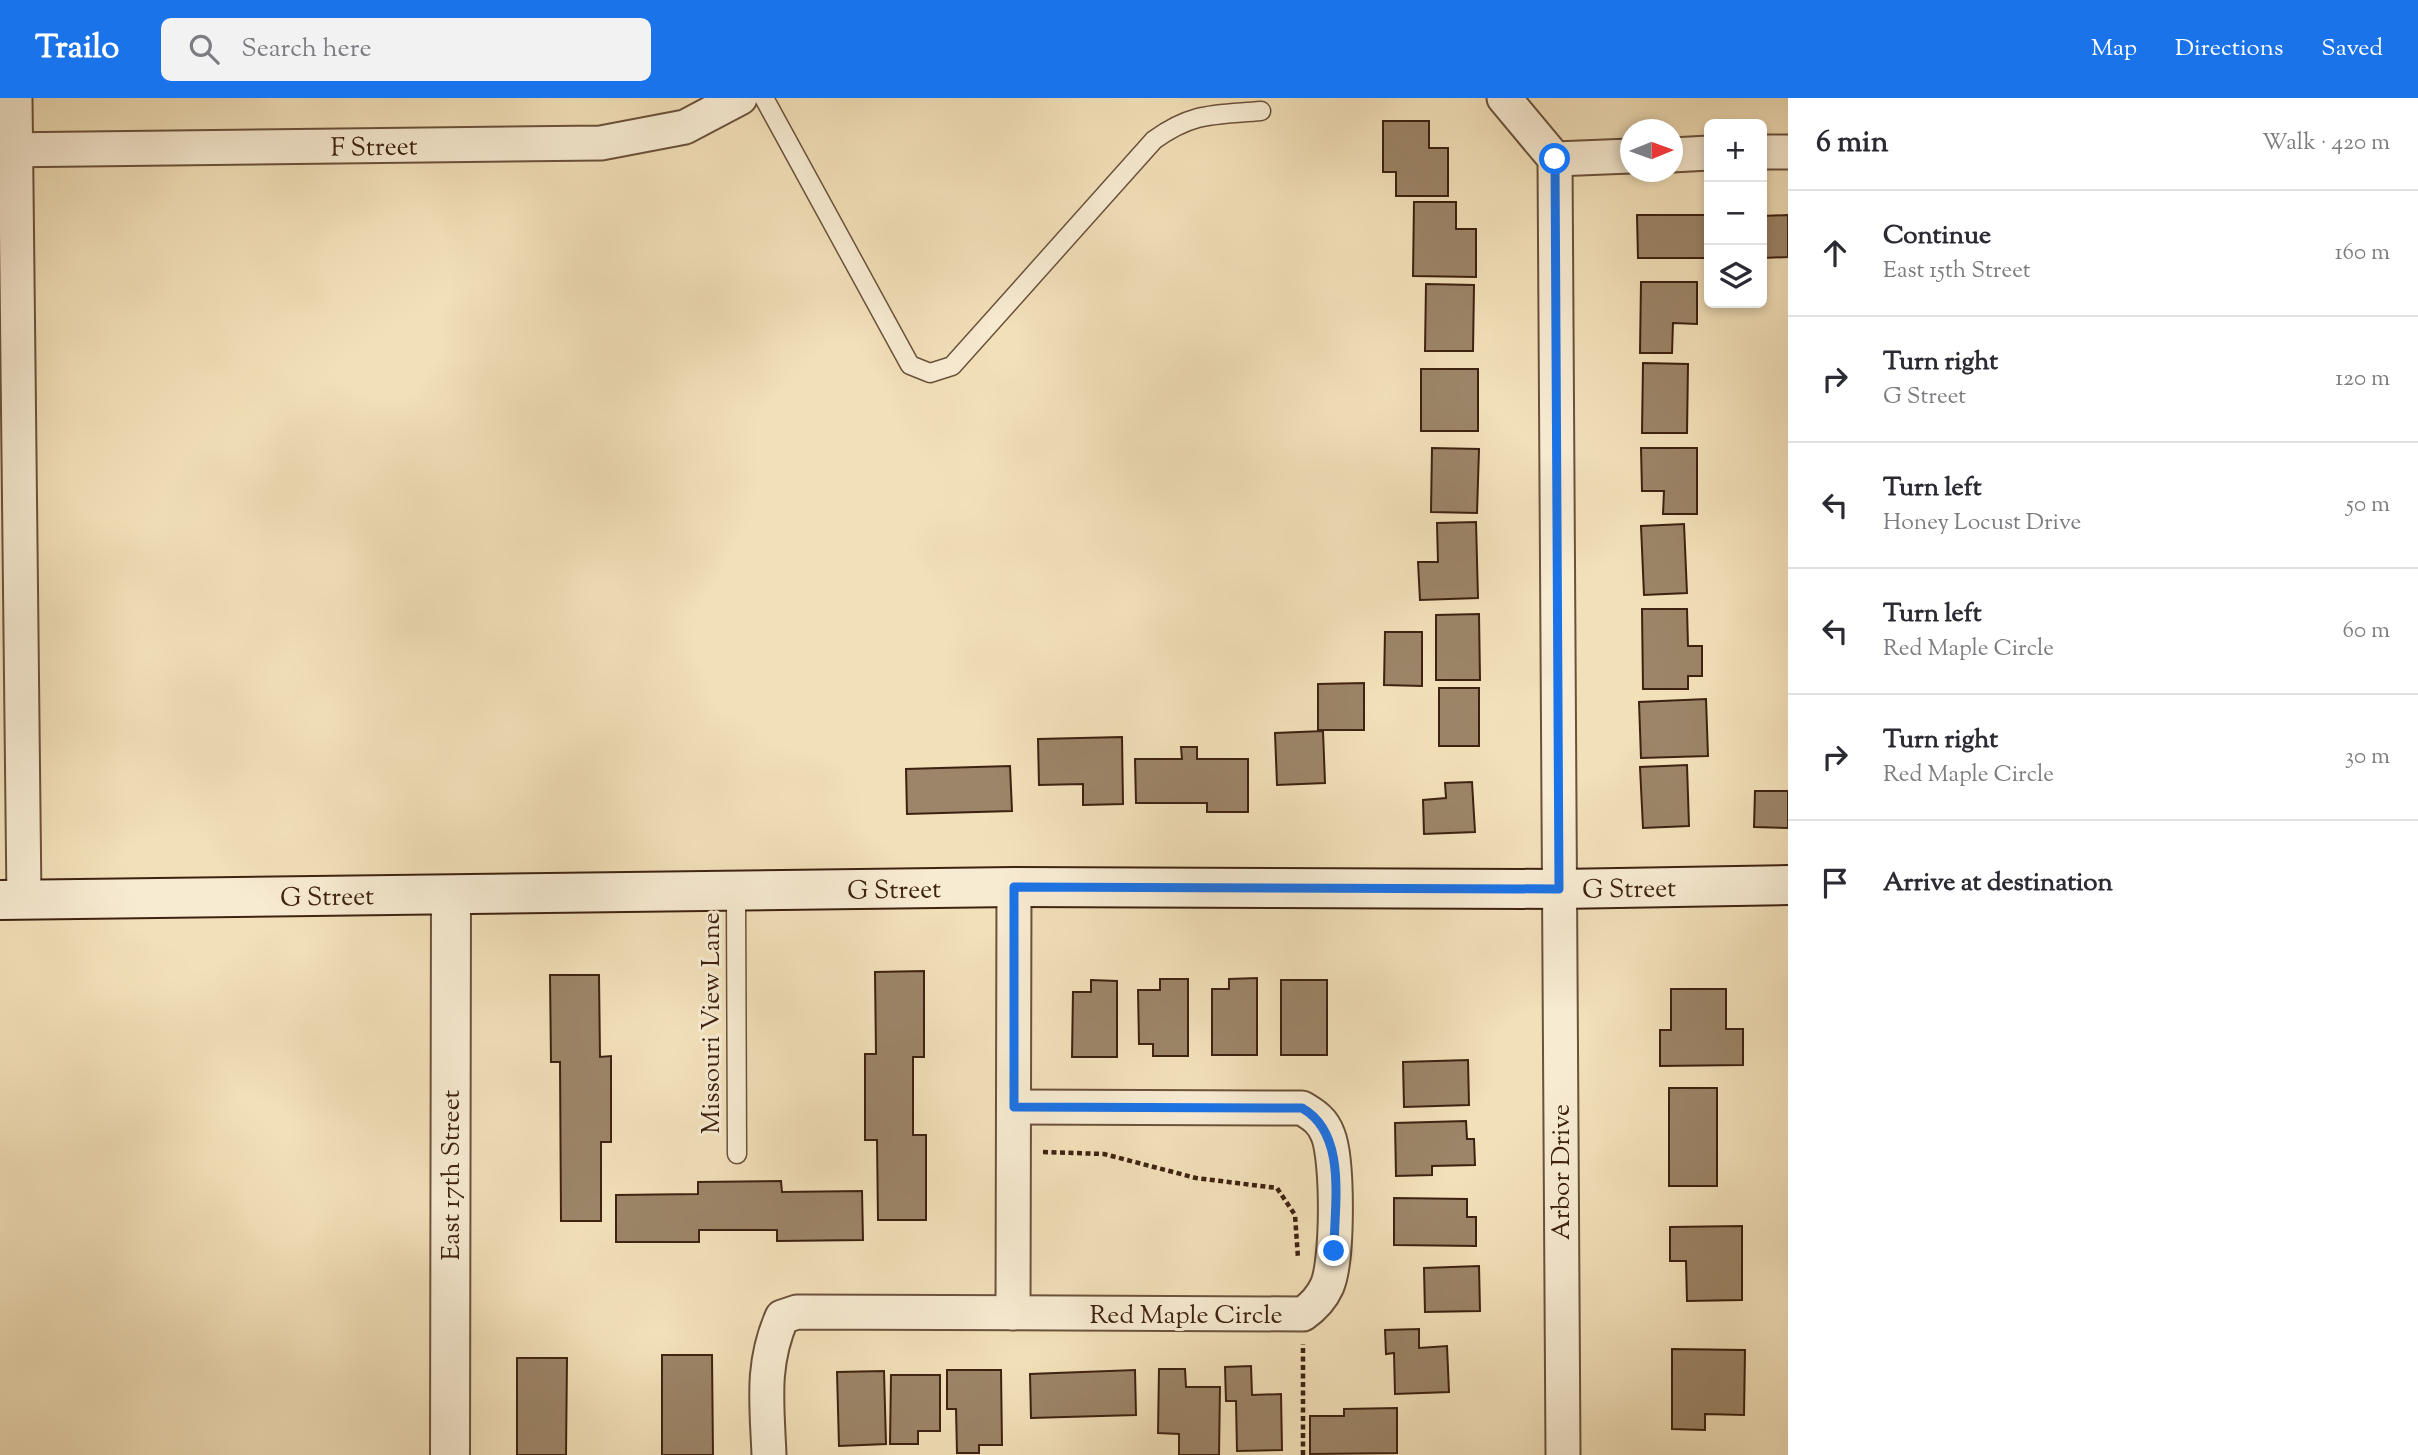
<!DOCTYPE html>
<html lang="en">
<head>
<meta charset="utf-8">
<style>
  body { margin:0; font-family:"Sorts Mill Goudy",serif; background:#f2f2f3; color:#2b2b33 }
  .controls { position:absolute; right:21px; top:21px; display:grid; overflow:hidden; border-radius:10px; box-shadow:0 4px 10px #0003 }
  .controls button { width:63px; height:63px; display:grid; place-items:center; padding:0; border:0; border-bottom:2px solid #e1e1e2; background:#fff; color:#2b2b33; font:35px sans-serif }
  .compass { position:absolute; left:1620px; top:21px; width:63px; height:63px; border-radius:50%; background:#fff; box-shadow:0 4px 10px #0003; rotate:89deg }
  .stop { position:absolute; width:21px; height:21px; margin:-16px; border:5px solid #1a73e8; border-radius:50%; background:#fff }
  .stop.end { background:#1a73e8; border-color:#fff; box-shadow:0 2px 7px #0008 }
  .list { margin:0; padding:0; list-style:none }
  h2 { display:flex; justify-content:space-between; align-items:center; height:91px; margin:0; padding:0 28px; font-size:30px }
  h2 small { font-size:23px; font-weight:400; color:#7c7c81 }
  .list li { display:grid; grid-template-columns:46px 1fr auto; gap:21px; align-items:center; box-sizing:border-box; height:126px; padding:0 28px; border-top:2px solid #e1e1e2 }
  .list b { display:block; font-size:26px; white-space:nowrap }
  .list p { margin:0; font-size:23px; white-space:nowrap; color:#7c7c81 }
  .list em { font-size:23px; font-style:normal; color:#7c7c81 }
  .icon { flex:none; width:38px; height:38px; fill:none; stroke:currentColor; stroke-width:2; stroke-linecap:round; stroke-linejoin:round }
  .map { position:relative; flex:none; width:1788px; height:1357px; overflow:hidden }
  header { display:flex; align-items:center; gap:42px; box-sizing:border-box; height:98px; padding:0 35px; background:#1a73e8; color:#fff }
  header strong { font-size:33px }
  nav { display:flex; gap:38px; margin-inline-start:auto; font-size:24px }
  .search { width:490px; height:63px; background:#f2f2f3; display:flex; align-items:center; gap:18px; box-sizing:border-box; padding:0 24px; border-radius:10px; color:#7c7c81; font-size:26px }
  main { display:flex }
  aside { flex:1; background:#fff }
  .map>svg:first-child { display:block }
  .building { fill:#9c8568; stroke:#3e2211; stroke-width:2 }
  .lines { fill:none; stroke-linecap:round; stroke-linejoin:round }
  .service-casing { stroke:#6b523b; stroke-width:21 }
  .minor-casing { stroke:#6b523b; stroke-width:37 }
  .tertiary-casing { stroke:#6b523b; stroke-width:42 }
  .secondary-casing { stroke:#3e2211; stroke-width:42 }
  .path { stroke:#3e2211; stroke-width:4.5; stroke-dasharray:5 3.5; stroke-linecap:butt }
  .service { stroke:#f7ebd2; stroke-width:18 }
  .minor { stroke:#f7ebd2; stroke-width:33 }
  .tertiary { stroke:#f7ebd2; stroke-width:38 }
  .secondary { stroke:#f7ebd2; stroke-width:38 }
  .route { stroke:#1a73e8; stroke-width:9 }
  .labels { text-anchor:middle; stroke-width:6; stroke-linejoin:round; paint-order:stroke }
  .street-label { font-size:26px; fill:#3e2211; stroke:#f7ebd2 }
</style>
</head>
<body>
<header>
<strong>Trailo</strong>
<div class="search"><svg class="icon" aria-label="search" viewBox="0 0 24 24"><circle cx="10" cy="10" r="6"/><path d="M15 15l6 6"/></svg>Search here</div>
<nav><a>Map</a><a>Directions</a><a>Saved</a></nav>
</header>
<main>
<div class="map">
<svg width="1788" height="1357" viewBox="0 0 1788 1357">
  <rect width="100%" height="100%" fill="#f2e0b9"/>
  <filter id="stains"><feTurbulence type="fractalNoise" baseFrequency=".00286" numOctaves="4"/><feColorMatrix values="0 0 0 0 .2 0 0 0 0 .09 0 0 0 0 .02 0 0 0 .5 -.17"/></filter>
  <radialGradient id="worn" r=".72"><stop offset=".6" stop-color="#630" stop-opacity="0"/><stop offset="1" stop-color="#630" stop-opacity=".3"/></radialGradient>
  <!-- building -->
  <g class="building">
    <path d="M1383,23h46v27h19v48h-52v-24h-13z"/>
    <path d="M1414,104h42v27h20v48l-63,-1z"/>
    <path d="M1637,117h72v43h-71z"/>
    <path d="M1788,117v42l-26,1v-42z"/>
    <path d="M1641,184h56v42l-24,-1 -1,30h-32z"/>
    <path d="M1426,186l48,1 -1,66h-48z"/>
    <path d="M1643,265l45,1 -1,69h-45z"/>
    <rect x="1421" y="271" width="57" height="62"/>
    <path d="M1432,350l47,1 -2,64 -46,-1z"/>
    <path d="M1641,350h56v66h-34l1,-23h-22z"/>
    <path d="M1476,424l2,76 -58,2 -2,-38h20l-1,-39z"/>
    <path d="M1684,426l3,69 -43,2 -3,-69z"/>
    <path d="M1642,511h45l1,37h14v30h-14v13h-45z"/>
    <path d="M1479,516l1,66h-44v-65z"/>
    <path d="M1385,534h37v54l-38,-1z"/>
    <path d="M1364,585v47h-46v-46z"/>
    <rect x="1439" y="590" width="40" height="58"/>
    <path d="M1706,601l2,57 -67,2 -2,-56z"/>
    <path d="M1323,633l2,52 -48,2 -2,-52z"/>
    <path d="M1122,639l1,67 -40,1v-21l-44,1 -1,-46z"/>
    <path d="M1181,649h16v12h51v53h-41v-9h-71l-1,-44h47z"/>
    <path d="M1687,667l2,61 -46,2 -3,-61z"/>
    <path d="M1010,668l2,45 -105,3 -1,-45z"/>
    <path d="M1472,684l3,50 -51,2 -1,-34 23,-2 -1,-15z"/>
    <path d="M1755,693h33v37l-34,-1z"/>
    <path d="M924,873v86h-11v78h13v85h-48l-1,-80h-12v-86h11l-1,-82z"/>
    <path d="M550,877h49l1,82 11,-1v86h-10v79h-40l-1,-159h-9z"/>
    <path d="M1257,880v77h-45v-66h17v-10z"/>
    <path d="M1160,881h28v77h-35v-12h-14l-1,-54h22z"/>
    <path d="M1091,882l26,1v76h-45l1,-65h18z"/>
    <rect x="1281" y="882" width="46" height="75"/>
    <path d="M1671,891h55v40h17v36l-83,1v-36h11z"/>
    <path d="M1468,962l1,45 -65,2 -1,-45z"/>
    <rect x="1669" y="990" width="48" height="98"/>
    <path d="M1466,1023l1,18h7l1,26 -43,1v9l-36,1 -1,-53z"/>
    <path d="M781,1083l1,11 80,-1 1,49 -86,1v-11h-78v12h-83v-47l82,-1v-12z"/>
    <path d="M1394,1100l73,1v18h9v29l-82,-1z"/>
    <path d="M1742,1128v74l-55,1 -1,-40h-16v-34z"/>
    <path d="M1479,1168l1,45 -55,1 -1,-44z"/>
    <path d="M1419,1231v19l28,-2 2,46 -54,2 -1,-41 -8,1 -1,-24z"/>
    <path d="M1672,1251l73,1 -1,65 -39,-1v16l-33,-1z"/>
    <path d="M662,1257h50l1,100h-51z"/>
    <path d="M517,1260h50l-1,97h-49z"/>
    <path d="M1251,1268l1,29 29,-1 1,56 -45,1 -1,-50h-10l-1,-34z"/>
    <path d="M1159,1271h26l1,18h34l-1,68h-40v-21l-21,-1z"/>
    <path d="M947,1272h54l1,75h-23v8h-22l-1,-44h-9z"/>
    <path d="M1135,1272l1,45 -105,3 -1,-44z"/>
    <path d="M884,1273l2,73 -47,2 -2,-74z"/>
    <path d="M891,1277h49v56h-22v13h-28z"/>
    <path d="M1397,1310v45l-87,1v-38h34v-7z"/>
  </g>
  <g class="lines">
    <defs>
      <g id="service">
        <path d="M764,0l146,267 20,8 22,-7 202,-226c39,-28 60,-25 107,-29"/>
        <path d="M736,793l1,263"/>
      </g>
      <g id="minor">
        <path d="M15,0l9,802"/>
        <path d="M1504,0l51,61 8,1296"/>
        <path d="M0,52l601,-7 84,-16 55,-29"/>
        <path d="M1762,54h26"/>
        <path d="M1672,57l37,-2"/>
        <path d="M1555,61l75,-3"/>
        <path d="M1013,1215l1,-426"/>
        <path d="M769,1357c-2,-51 -8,-90 13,-138l15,-5 506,2c10,-7 19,-17 24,-28 11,-25 11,-126 1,-151 -5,-14 -14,-20 -26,-27l-288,-1"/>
      </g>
      <path id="tertiary" d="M450,1357l1,-560"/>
      <path id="secondary" d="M0,802l1014,-13 545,2 229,-4"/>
    </defs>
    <!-- service casing -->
    <use href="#service" class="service-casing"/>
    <!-- minor casing -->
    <use href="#minor" class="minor-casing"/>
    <!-- tertiary casing -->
    <use href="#tertiary" class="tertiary-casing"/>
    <!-- secondary casing -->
    <use href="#secondary" class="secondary-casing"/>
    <!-- path -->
    <g class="path">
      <path d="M1043,1054l61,2 92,24 81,10 18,27 3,43"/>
      <path d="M1303,1357v-111"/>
    </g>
    <!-- service -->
    <use href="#service" class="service"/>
    <!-- minor -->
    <use href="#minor" class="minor"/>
    <!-- tertiary -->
    <use href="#tertiary" class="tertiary"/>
    <!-- secondary -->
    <use href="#secondary" class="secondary"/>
  </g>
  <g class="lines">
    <!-- route -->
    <path class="route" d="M1334,1153c0,-46 14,-117 -32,-143l-288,-1v-220l545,2 -4,-730"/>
  </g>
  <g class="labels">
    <!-- street labels -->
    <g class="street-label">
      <text transform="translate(374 48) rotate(-1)" y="9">F Street</text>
      <text transform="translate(1629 790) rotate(-1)" y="9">G Street</text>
      <text transform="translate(894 791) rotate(-1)" y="9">G Street</text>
      <text transform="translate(327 798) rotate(-1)" y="9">G Street</text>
      <text transform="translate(710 925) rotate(-90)" y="9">Missouri View Lane</text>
      <text transform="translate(1560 1074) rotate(-90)" y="9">Arbor Drive</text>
      <text transform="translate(450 1077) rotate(-90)" y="9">East 17th Street</text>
      <text x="1186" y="1225">Red Maple Circle</text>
    </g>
  </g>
  <rect width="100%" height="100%" filter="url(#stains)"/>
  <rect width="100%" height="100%" fill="url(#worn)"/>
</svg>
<div class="controls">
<button>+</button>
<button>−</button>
<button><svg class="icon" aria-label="layers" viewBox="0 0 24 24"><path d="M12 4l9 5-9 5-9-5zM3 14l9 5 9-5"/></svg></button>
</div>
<svg class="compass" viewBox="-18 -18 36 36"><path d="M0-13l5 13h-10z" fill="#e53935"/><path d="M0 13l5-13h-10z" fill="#7c7c81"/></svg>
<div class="stop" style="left:1555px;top:61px"></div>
<div class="stop end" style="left:1334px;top:1153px"></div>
</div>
<aside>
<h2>6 min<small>Walk · 420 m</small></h2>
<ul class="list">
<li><svg class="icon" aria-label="ahead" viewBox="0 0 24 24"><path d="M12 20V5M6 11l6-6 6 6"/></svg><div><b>Continue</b><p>East 15th Street</p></div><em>160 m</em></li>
<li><svg class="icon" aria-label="right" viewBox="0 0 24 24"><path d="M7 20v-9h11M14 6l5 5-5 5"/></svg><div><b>Turn right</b><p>G Street</p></div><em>120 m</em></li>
<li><svg class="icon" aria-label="left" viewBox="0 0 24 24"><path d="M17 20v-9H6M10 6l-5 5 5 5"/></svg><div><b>Turn left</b><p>Honey Locust Drive</p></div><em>50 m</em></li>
<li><svg class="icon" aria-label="left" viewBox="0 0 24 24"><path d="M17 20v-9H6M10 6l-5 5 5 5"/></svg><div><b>Turn left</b><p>Red Maple Circle</p></div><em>60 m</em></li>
<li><svg class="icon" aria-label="right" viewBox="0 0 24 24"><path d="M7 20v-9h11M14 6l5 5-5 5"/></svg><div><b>Turn right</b><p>Red Maple Circle</p></div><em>30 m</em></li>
<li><svg class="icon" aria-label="arrive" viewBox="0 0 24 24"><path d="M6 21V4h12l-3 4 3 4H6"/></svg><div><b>Arrive at destination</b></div></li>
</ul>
</aside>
</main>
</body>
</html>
